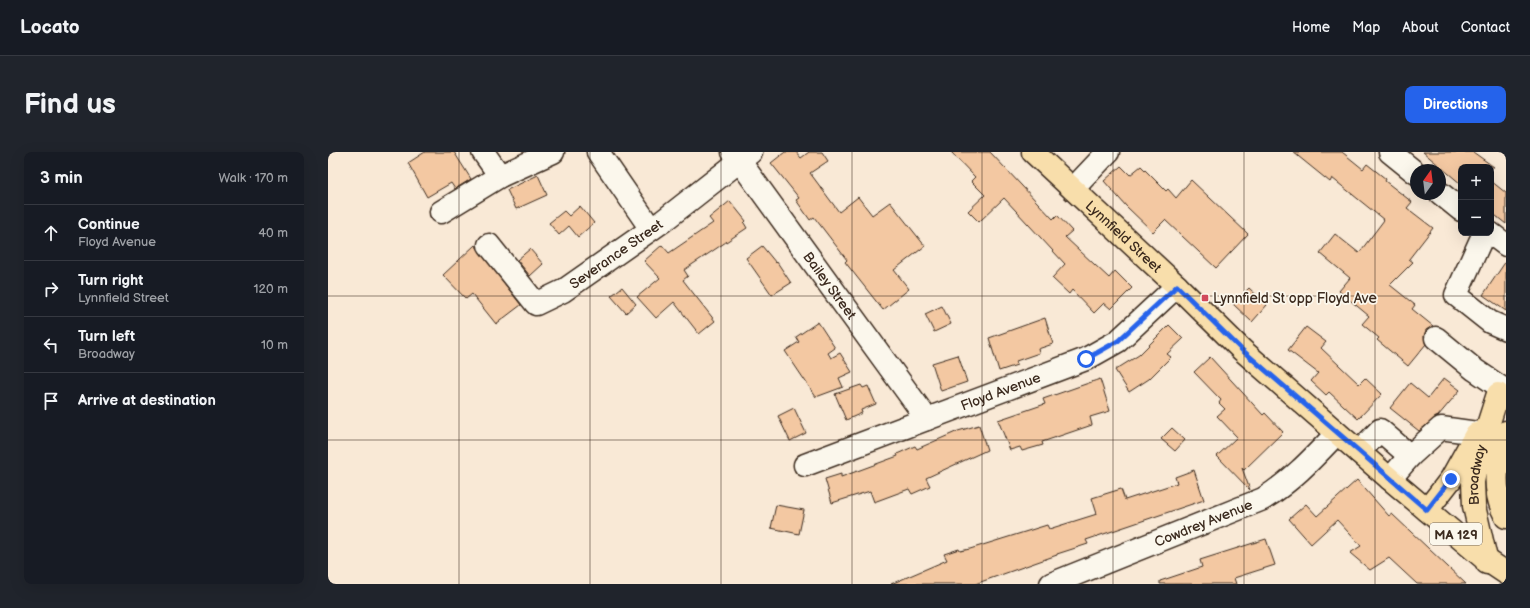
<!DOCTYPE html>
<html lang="en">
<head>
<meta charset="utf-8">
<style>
  body { margin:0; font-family:"Balsamiq Sans",sans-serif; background:#20242c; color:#f1f3f6 }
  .controls { position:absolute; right:12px; top:12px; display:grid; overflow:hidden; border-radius:8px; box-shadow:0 4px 16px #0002 }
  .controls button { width:36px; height:36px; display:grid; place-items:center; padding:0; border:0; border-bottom:1px solid #363941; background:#171b24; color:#f1f3f6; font:20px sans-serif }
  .compass { position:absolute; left:1082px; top:12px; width:36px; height:36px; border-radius:50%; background:#171b24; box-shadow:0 4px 16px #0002; rotate:14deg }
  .stop { position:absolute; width:12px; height:12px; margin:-9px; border:3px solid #2563eb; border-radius:50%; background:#fff }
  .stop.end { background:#2563eb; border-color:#fff; box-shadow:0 1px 4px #0008 }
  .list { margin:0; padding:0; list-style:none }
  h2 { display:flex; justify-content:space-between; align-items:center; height:52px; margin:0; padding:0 16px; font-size:17px }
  h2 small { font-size:13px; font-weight:400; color:#9ea1a6 }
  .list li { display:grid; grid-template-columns:26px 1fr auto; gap:12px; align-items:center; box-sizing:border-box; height:56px; padding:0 16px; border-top:1px solid #363941 }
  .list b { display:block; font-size:15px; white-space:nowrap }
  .list p { margin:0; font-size:13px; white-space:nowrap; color:#9ea1a6 }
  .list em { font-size:13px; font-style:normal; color:#9ea1a6 }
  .icon { flex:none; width:22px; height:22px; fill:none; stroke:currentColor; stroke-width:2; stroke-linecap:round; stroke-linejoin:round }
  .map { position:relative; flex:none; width:1178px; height:432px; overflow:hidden; border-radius:8px }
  header { display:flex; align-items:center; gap:24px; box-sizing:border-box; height:56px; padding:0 20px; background:#171b24; border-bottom:1px solid #363941 }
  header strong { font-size:19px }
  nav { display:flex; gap:22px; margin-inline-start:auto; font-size:14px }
  .intro { display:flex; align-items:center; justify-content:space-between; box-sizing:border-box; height:96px; padding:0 24px }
  h1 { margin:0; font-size:28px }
  .button { padding:10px 18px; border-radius:8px; background:#2563eb; color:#fff; font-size:14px; font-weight:700 }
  main { display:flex; gap:24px; padding:0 24px }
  aside { flex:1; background:#171b24; border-radius:8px; box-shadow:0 4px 16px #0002 }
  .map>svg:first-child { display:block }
  .building { fill:#f3c8a2; stroke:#3b2a1e }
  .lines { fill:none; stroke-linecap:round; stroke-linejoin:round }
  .minor-casing { stroke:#3b2a1e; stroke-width:25 }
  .major-casing { stroke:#3b2a1e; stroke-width:25 }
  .minor { stroke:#fbf7ec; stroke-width:22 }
  .major { stroke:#f8deab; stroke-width:22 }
  .route { stroke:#2563eb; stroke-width:5 }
  .grid { fill:none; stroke:#3b2a1e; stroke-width:1; stroke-opacity:0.55 }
  .poi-dot { fill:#d1495b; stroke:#fbf7ec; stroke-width:1.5 }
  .labels { text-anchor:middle; stroke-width:3.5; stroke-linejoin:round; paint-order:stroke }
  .shield { fill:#fbf7ec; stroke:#75685c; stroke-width:1 }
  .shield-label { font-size:13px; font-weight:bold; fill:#3b2a1e }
  .street-label { font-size:14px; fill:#3b2a1e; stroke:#fbf7ec }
  .poi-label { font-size:14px; fill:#3b2a1e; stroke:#fbf7ec; text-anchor:start }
</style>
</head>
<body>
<header>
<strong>Locato</strong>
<nav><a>Home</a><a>Map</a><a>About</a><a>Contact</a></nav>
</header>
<div class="intro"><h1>Find us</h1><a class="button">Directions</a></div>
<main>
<aside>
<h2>3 min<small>Walk · 170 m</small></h2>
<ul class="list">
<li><svg class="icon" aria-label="ahead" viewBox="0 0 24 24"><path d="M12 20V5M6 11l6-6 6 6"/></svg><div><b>Continue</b><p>Floyd Avenue</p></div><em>40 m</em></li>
<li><svg class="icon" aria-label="right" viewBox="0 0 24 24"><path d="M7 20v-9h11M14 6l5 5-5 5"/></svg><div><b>Turn right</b><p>Lynnfield Street</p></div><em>120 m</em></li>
<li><svg class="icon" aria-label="left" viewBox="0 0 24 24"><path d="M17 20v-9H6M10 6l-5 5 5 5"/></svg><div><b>Turn left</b><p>Broadway</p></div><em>10 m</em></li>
<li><svg class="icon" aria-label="arrive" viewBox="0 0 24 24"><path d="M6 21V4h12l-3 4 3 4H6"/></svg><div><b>Arrive at destination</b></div></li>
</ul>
</aside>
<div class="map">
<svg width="1178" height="432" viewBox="0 0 1178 432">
  <rect width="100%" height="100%" fill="#f9e9d6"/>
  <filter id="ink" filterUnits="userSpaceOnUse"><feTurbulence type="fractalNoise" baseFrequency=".025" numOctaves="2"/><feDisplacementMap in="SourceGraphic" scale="8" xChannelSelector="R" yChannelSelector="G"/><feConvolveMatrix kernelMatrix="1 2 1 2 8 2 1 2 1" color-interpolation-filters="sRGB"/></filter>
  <g filter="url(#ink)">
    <!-- building -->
    <g class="building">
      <path d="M97,0h29l17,27 -16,10 -4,-6 -24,14 -19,-34z"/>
      <path d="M457,0h11l5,6 8,-6h13l6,9 -18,12 29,39 19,-15 14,18 18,-13 35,44 -31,24 15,19 -26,21 -38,-48 2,-2 -33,-43 -4,3 -14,-20 3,-2 -28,-35z"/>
      <path d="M623,0h39l63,67 4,-4 15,16 -7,6 44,41 6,-7 17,17 -21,21 -7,-6 -10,10 -22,-23 -3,4 -17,-16 13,-14 -61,-66 -25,24 -11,-11 17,-16 -14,-14 4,-4z"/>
      <path d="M965,0h49l21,17 4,-5 19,15 -1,2 27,21 -5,6 26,20 -24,31 4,3 -23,23 25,20 -3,4 21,17 -7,4 -2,6 2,8 -18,22 -31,-26 2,-2 -17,-14 7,-8 -30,-25 11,-13 -30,-25 15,-19 24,19 25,-33 -52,-42 -2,4z"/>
      <path d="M1095,0h50l21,15h-33v17z"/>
      <path d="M793,14l9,9 11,-9 25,25 2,-2 8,9 15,-18 57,54 -32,34 -51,-48 -12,12 -27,-26 -22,-25z"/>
      <path d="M210,23l9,20 -31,14 -9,-19z"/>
      <path d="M1163,29l15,12v31l-15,-12z"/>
      <path d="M402,49l16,20 -2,2 3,5 -63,42 4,6 -5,4 32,41 -16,13 -25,-32 -18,16 -19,-21 23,-19 -16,-17 18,-16 7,8 44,-30 -4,-5z"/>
      <path d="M252,54l14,17 -16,14 -9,-11 -10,9 -10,-12 15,-12 5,5z"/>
      <path d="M147,93l46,60 -25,19 -24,-30 -6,5 -23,-24z"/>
      <path d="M434,94l14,17 1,-1 14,21 -19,12 -26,-37z"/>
      <path d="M202,97l13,15 -13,12 -13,-16z"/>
      <path d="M1178,109v50l-23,-16z"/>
      <path d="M294,135l14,17 -10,9 -15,-17z"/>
      <path d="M921,136l18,17 -15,17 -19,-18z"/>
      <path d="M614,154l9,18 -17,8 -9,-18z"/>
      <path d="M717,166l8,26 -15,5 1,4 -23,8 1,4 -18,6 -10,-33z"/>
      <path d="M490,170l17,26 -7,5 3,5 9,-5 12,19 -13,6 4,9 -27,10 -31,-46 14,-9 -3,-5z"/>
      <path d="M841,173l14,14 -16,15 4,3 -22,22 -20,13 -14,-22 24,-15z"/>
      <path d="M978,175l20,15 -5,6 38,36 6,-6 17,16 -24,25 -29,-27 -3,3 -15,-14 7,-8 -30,-23z"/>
      <path d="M630,203l9,27 -26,9 -9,-28z"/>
      <path d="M882,205l53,58 2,-2 18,19 -39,38 -2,-2 8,22 -33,-34 20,-19 -20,-21 8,-7 -6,-6 2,-3 -27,-28z"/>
      <path d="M1116,226l16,12 -22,26 -19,15 -29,-23 20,-25 18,15z"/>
      <path d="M772,227l10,32 -20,6 2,8 -50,17 1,3 -21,6 -2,-4 -10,3 -12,-30 47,-16 -2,-5z"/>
      <path d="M533,233l2,3 5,-2 8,18 -15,6 1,3 -16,7 -11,-26z"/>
      <path d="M466,256l12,25 -16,8 -12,-25z"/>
      <path d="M651,273l8,25 -61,28 4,8 -18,8 -3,-5 -35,13 -4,-11 -38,12 -7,-24 16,-5v3l57,-21 -1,-2 18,-8 2,3 41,-18z"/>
      <path d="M844,276l13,12 -10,11 -14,-12z"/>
      <path d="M866,318l10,30 -118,40 2,4 -31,10v1l-82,29h-84l56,-24 -3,-6 15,-5 1,2 10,-2 77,-24 2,4 48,-15 -5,-16 29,-9 4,11 52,-17 -2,-6z"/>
      <path d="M1029,328l32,36 3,-2 74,70h-49l-28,-26 -19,12 -20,-17 11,-7 -24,-26 -26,24 -22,-25 17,-15 11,12z"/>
      <path d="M448,353l28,5 -5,24 -28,-6z"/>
      <path d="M938,387l9,26 -41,13 2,6h-76v-3l42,-14 -2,-7z"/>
    </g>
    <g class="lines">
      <defs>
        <g id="minor">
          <path d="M155,0l17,24"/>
          <path d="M270,0l53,77"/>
          <path id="s1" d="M405,0l194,267"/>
          <path d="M1062,0l26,21"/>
          <path d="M745,37l35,-37"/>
          <path d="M1112,41l21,17"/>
          <path d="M113,60l59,-36 53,-24"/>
          <path d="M1156,81l-28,62 34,27 16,7"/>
          <path d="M1162,81l16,12"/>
          <path id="s2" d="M161,93l47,59 27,-13 100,-70 88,-69"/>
          <path d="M1108,186l39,32 31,21"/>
          <path d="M1031,300l21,-22 30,26"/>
          <path id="s3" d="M477,313l281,-106 32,-18 59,-55"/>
          <path d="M1062,327l20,-23 31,-28 36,5"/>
          <path id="s4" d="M723,432l212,-85c29,-18 51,-42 74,-66"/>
        </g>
        <g id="major">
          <path id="s5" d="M705,0l144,134 65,64 148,129 95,80 21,14"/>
          <path d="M1178,280c-10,27 -15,58 0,85"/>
          <path d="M1099,358l24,-31 25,-45"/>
          <path id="s6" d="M1159,411l-13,-57 -1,-24 5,-26 20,-62"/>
        </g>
      </defs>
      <!-- minor casing -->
      <use href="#minor" class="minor-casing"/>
      <!-- major casing -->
      <use href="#major" class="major-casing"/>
      <!-- minor -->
      <use href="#minor" class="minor"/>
      <!-- major -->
      <use href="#major" class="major"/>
    </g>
  </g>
  <g class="lines" filter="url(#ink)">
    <!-- route -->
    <path class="route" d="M758,207l32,-18 59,-55 65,64 185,160 24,-31"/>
  </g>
  <!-- grid -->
  <path class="grid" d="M131,0v432M262,0v432M393,0v432M524,0v432M654,0v432M785,0v432M916,0v432M1047,0v432M0,144h1178M0,288h1178"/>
  <!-- markers -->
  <rect class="poi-dot" x="873" y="142" width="8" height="8" rx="2"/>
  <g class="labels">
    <!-- shield labels -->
    <rect class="shield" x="1102" y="371" width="52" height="22" rx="3"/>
    <g class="shield-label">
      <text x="1128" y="387">MA 129</text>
    </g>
    <!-- street labels -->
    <g class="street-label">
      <text dy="5" stroke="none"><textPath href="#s5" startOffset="124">Lynnfield Street</textPath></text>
      <text dy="5" stroke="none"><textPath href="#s2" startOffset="170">Severance Street</textPath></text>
      <text dy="5" stroke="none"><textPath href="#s1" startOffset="165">Bailey Street</textPath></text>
      <text dy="5" stroke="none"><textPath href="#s3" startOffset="209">Floyd Avenue</textPath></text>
      <text dy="5" stroke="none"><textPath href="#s6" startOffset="90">Broadway</textPath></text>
      <text dy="5" stroke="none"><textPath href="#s4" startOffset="164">Cowdrey Avenue</textPath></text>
    </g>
    <!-- poi labels -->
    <g class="poi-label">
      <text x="885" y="151">Lynnfield St opp Floyd Ave</text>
    </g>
  </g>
</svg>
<div class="controls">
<button>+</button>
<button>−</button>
</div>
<svg class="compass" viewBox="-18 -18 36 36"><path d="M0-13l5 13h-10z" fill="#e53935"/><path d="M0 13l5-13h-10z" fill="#9ea1a6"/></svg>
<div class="stop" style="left:758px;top:207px"></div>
<div class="stop end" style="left:1123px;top:327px"></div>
</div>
</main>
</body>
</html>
